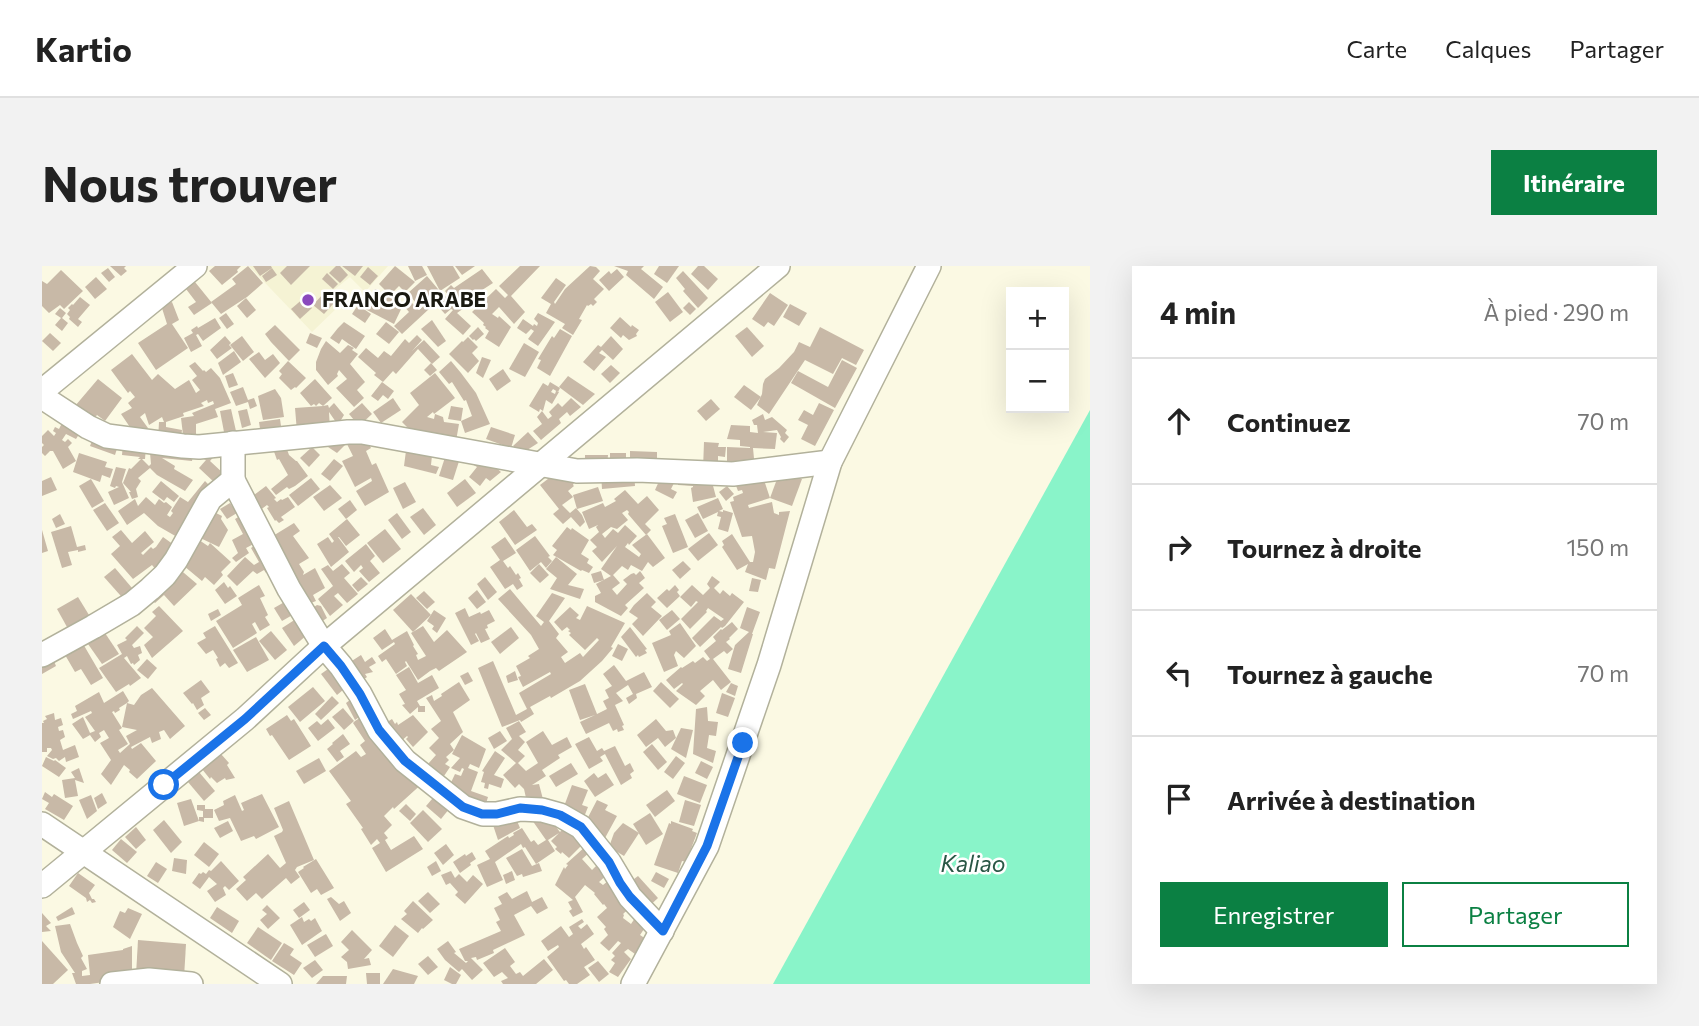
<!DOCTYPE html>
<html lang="fr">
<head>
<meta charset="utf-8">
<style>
  body { margin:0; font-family:Commissioner,sans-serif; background:#f2f2f2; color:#222 }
  .controls { position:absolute; right:21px; top:21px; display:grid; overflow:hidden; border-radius:0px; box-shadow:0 7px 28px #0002 }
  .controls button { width:63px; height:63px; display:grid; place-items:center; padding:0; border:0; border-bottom:2px solid #e0e0e0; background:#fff; color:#222; font:35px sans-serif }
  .stop { position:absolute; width:21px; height:21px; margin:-16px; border:5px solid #1a73e8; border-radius:50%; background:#fff }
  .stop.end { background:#1a73e8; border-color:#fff; box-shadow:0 2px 7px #0008 }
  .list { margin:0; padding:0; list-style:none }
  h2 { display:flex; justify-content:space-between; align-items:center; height:91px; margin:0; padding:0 28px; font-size:30px }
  h2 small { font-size:23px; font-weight:400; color:#767676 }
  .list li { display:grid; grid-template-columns:46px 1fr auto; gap:21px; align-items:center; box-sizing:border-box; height:126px; padding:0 28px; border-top:2px solid #e0e0e0 }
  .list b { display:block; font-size:26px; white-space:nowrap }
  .list em { font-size:23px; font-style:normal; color:#767676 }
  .actions { display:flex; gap:14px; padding:21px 28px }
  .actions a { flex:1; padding:16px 0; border:2px solid #0b8043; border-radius:0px; text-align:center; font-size:24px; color:#0b8043 }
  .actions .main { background:#0b8043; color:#fff }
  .icon { flex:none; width:38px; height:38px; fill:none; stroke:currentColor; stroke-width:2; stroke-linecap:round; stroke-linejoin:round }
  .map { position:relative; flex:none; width:1048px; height:718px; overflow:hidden; border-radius:0px }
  header { display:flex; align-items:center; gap:42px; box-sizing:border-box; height:98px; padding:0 35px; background:#fff; border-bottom:2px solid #e0e0e0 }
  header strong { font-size:33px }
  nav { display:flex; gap:38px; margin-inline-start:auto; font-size:24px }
  .intro { display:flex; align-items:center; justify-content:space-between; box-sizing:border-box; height:168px; padding:0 42px }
  h1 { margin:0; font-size:49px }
  .button { padding:18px 32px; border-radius:0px; background:#0b8043; color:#fff; font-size:24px; font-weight:700 }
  main { display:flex; gap:42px; padding:0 42px }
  aside { flex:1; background:#fff; border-radius:0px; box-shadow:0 7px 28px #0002 }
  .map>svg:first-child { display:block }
  .built { fill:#f5f3d4 }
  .water { fill:#89f4c9 }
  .building { fill:#c8b9a7; fill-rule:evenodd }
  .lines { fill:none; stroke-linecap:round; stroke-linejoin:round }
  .minor-casing { stroke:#b2b19b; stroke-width:26 }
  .minor { stroke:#fff; stroke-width:23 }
  .route { stroke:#1a73e8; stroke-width:9 }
  .poi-dot { fill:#8a48bd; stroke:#fff; stroke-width:2.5 }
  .labels { text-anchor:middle; stroke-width:5; stroke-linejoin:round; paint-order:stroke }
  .poi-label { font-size:21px; font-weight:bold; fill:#1a1911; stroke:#fff; text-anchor:start }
  .water-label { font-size:23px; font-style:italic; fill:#295645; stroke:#fff }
</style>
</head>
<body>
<header>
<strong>Kartio</strong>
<nav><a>Carte</a><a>Calques</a><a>Partager</a></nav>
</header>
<div class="intro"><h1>Nous trouver</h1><a class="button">Itinéraire</a></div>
<main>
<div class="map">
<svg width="1048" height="718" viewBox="0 0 1048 718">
  <rect width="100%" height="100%" fill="#fbf9e3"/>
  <!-- built -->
  <path class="built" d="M207,0h139l-23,26 -15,-15 -21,17 10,12 -27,26z"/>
  <!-- water -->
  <path class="water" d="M1048,144v574h-317z"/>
  <!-- building -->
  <g class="building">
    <path d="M68,0h16l-2,2 3,3 -6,5z"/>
    <path d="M173,0h26l-4,4 1,2 -16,13 -13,-14z"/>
    <path d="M206,0l15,17 -16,14 -26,17 -10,-12 25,-18 -4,-5z"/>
    <path d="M211,0h18l1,2 -12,8z"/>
    <path d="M245,0h23l-19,19 -11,-12z"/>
    <path d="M294,0h4l8,9 -8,8 -11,-10z"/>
    <path d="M300,0h21l-8,10z"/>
    <path d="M353,0l20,16 -10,10 -6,-6 -9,9 -11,-11z"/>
    <path d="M366,0h14l5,9 -12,6z"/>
    <path d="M385,0h26l7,12 -20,13z"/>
    <path d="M413,0h20l-13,9z"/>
    <path d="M478,0h20l-29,30 14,16 -11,12 -15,-17 -7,7 6,4 1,-2 12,11 -12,20 -14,-9 4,-7 -4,-3 1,-1 -3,-2 1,-2 -12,-11 24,-23 9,9 3,-3 -9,-9z"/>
    <path d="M548,0l6,1 4,4 -7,8 11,10 -10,10 3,3 -4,4 -2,-2 -3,2 -1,-1 -8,14 3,1 -9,15 -11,-7 3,-4 -19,-11 5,-9 -10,-6 15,-20 10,7 -12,17 1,2 10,-15z"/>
    <path d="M572,0h30l-3,3 22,18 -9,12 -28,-24 2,-4z"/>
    <path d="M617,0h20l-12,17 -13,-9z"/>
    <path d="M656,0h6l14,13 -10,11 -17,-16z"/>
    <path d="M326,1l10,9 -8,9 -10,-8z"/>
    <path d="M66,2l7,9 -6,5 -8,-9z"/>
    <path d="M230,2l5,7 -11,7 -4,-6z"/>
    <path d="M440,3l11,14 -31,20 -10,-10 -2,4 -5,-6 6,-6 3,3z"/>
    <path d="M575,3l7,8 -15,14 -10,-11 10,-9 2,3z"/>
    <path d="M19,4l22,21 -19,18 -4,-4 -11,8 -7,-7v-25l5,3z"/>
    <path d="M641,5l25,27 -10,10 -15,-17 2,-2 -9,-11z"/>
    <path d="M285,7l11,11 -5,5 -11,-10z"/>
    <path d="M385,10l16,19 -12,12 -4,-6 -8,6 -11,-14z"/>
    <path d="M54,11l11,12 -12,10 -10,-12z"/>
    <path d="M153,16l17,21 -18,12 -6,-8 8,-5 -10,-13z"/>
    <path d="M333,23l29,14 -10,21 -29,-15z"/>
    <path d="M626,26l15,20 -13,10 -15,-20z"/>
    <path d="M282,27l10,10 -10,11 -11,-9z"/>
    <path d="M728,27l18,12 -14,21 -6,-4 -4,5 -12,-8z"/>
    <path d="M403,30l5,5 -1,-4 4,-1 2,8 3,-3 6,7 -7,5 14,13 -8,9 -18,-16 8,-9 -2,-1 -6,5 -9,-10z"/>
    <path d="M38,31l10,8 -12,14 4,3 -4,5 -9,-8 1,-2 -3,-3 3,-4 -2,-2 4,-4 1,1z"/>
    <path d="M204,32l10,12 -9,8 -10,-12z"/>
    <path d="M262,32l8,10 -12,11 -9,-10z"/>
    <path d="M368,35l9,9 6,-5 4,4 -27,25 -8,-8 15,-14 -5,-6z"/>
    <path d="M130,36l7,18 -7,4 16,24 -32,22 -18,-27 29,-19 -6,-19z"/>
    <path d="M647,36l7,7 -6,6 -7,-7z"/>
    <path d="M748,38l17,9 -8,13 -16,-9z"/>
    <path d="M316,39l13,9 -6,9 -13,-9z"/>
    <path d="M18,42l6,5 -4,5 6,5 -6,8 -7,-6 6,-7 -6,-4z"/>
    <path d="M184,47l8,11 -7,5 -8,-11z"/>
    <path d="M496,47l17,9 -17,24 -10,-7 6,-8 -3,-2 -5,5 -9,-6 6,-9 10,7 1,-2 3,2 1,-3 -4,-4z"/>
    <path d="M578,51l11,10 1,-2 7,5 -3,4 1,2 -8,4 -6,-5 -2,3 -11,-10z"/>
    <path d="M173,52l6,10 -18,13 -5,-7 -2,1 6,11 -11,6 -7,-14 9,-5 -2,-3 6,-4 1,2z"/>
    <path d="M390,54l14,21 -8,6 -17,-18z"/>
    <path d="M302,56l21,14 -9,13 -14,-10 -3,5 -9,-6 8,-10z"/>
    <path d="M344,56l13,10 -10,12 -13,-10z"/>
    <path d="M233,59l25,25 -11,11 -18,-19 -6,-8z"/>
    <path d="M436,61l6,7 -8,7 -2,-2 -1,1 -4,-4z"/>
    <path d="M705,61l17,19 -12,11 -17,-21z"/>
    <path d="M778,61l44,23 -8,15 -14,-7 -9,16 -28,-14 -36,54 -12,-9 5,-11 1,-10 2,-5 14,-11 15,-16 5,-10 11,5z"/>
    <path d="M518,63l12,7 -22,40 -13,-8 4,-8 -3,-1 14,-23 2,2z"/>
    <path d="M8,67l11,10 -8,8 -11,-10z"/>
    <path d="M268,67l12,5 -5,10 -11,-5z"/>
    <path d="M375,69l5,5 -10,11 12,-11 16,17 -8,7 -14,-15 -22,25 -3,-3 -10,11 -9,-7 2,-2 -18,-16 8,-9 12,10 6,-7 7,5 14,-17 4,4z"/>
    <path d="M183,70l6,7 -2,2 3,3 -15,11 -7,-9z"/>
    <path d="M200,70l12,16 -11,9 -13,-16z"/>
    <path d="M569,70l12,13 -10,11 -11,-10 -3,3 7,4 -12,14 -11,-9 15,-17 3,2z"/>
    <path d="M426,71l10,10 -6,6 7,8 -11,12 -19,-19 13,-13 1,1z"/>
    <path d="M284,75l14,12 8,-8 6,3 -2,2 6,4 -8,10 15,18 -8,8 7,8 -10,9 -18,-19 11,-9 -8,-9 -2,4 1,2 -10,9 -12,-15v-8l5,-13z"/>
    <path d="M482,77l15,9 -14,25 -16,-8z"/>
    <path d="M192,85l7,11 -18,13 -5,-12z"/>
    <path d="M217,86l6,8 8,-6 7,9 -15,15 -16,-19z"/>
    <path d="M90,88l20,26 6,-6 17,15 14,-9 7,13 4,-3 -8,-10 5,-4 -8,-10 6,-4 8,9 1,-1 2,2 5,-4 9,10 11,25 -16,6 3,8 -22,7v22l-12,-3 -3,-25 13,-2 -2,-3 22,-9 -1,-3 -5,2 -1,-3 -6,3 3,3 -21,7 1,3 -18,6v5l16,3 -2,14 -22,-4 1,-18h5l-2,-5 -13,8 -4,-12 -5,4 8,11 -12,8 -15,-22 11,-6 -4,-5 7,-6 -5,-6 -2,2 -17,-23z"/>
    <path d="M440,91l9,3 -8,18 -7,-5z"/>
    <path d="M800,94l15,8 -22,40 -44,-25 7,-12 30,16z"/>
    <path d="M246,95l18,17 -10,10 -1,-1 -4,3 -12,-12 3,-4 -3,-3z"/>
    <path d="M409,95l10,12 15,20 14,31 -25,9 -4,-12 11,-5 -6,-16 -2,1 -12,-19 -3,2 -10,-12z"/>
    <path d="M389,97l6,7 -7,6 -6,-6z"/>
    <path d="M569,99l9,8 -10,10 -9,-9z"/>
    <path d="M461,103l8,12 -14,10 -8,-12z"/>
    <path d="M191,107l5,12 -9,3 -4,-12z"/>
    <path d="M393,107l20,25 -21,16 -1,-2 -6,5 7,2 1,-5 8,3 1,5 15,2 -3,17 -38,-8 -4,-3 -2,2 -10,-10 17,-17 -9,-12z"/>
    <path d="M526,110l27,18 -12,11 -24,-18z"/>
    <path d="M56,113l24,19 -17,23 -8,-6 -4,5 -18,-14z"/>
    <path d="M273,113l17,19 -9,8 5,-1 1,3 5,-5 10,12 -6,10 -9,-13 1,18 -33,2 -2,-24 28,-2 -4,-3 -3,3 -2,-2 -3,2 -11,-13z"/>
    <path d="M340,116l12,9 -6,8 -5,-4 -5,6 -7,-5z"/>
    <path d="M508,116l10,6 -2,4 -5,-3 -2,3 4,2 1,-3 3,1 -7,12 -6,-4 -3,11 -3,-2 -1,3 -10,-6 14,-23 5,3z"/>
    <path d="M702,119l17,12 -10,13 -17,-13z"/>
    <path d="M201,121l5,13 6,-2 3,8 -7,3 -2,-7 -12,4 -6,-14z"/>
    <path d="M233,123l6,9 3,19 -21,3 -5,-24z"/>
    <path d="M351,132l8,12 -20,13 -8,-11z"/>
    <path d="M529,132l10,9 -11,9 -3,-4 -8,7 2,4 -20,17 -8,-9 9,-7 -5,-7 5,-6 6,8 4,-3 -3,-4 9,-9 4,4z"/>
    <path d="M669,133l9,10 -14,12 -9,-10z"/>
    <path d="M320,137l10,11 -13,12 -10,-12z"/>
    <path d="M777,137l15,7 -19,36 -14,-7 7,-14 -10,-5 6,-10 9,5z"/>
    <path d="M409,140l12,2 -2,13 -13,-2z"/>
    <path d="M189,143l5,22 -12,1 -4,-21z"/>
    <path d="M205,143l4,16 -9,3 -4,-17z"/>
    <path d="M721,148l2,6 7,-3 15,13 -2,3 4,4 -5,6 -4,-4 1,-2 -4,-7 -14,2 14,1 -2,16 -22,-1 2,21 -28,1v-23l23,1v-1l-10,-1v-6l-13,-1 4,-14 19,1v6l8,1 -1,-8h-3l-2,-5z"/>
    <path d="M23,151l18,11 -7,11 -10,-5 -4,6 3,2 3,-3 4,4 -4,4 8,14 -13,8 -10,-18h-3l-5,5 -3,-3v-6l2,-2 -2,-2v-7l6,-6 6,6 2,-3 -3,-2 2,-4 4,2z"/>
    <path d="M238,153l2,14 -21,2 -2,-13z"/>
    <path d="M449,161l24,8 -4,13 -25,-9z"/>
    <path d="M486,166l10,11 -17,11 -8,-8z"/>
    <path d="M53,167l24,9 -4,13 -25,-9z"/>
    <path d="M294,169l11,8 -10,10 -9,-6z"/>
    <path d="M323,170l6,12 -5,3 6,14 4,-2 13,29 -24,14 -9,-15 16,-10 -1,-3 -16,9 -13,-26 11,-5 -6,-12z"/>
    <path d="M242,175l5,14 7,6h1l11,15 -13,10 -6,3 -2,-2 -11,8 -5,-6 17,-14 -9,-16 -2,1 -5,-14z"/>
    <path d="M662,176l15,1 -1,4h8l-1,10 -7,-1v14l-15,-1z"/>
    <path d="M81,177l23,4 -1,12h-3l7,7 2,-2 -1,-11 2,-9 42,5 -2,12 -30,-3 13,8 -1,3 19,11 -8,11 -28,-16 -7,-7 -12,10 3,3 -5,8 2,8 -6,2 -3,-7h2l-8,-9 6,-15 2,1 10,-10h-3l2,-2 -18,-2z"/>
    <path d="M365,177l26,3 -2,19 8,2 -3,7 -32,-8z"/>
    <path d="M270,181l8,8 -11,12 -9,-9z"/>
    <path d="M405,185l14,4 -8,25 -14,-4z"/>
    <path d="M588,185l27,1v15l-27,1z"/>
    <path d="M176,186l-8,9 14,13 -9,9 -16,-15 7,-8 -5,-2z"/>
    <path d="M37,187l28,9 -2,5 8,2 -3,9 -8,-3 -2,7 -27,-10z"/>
    <rect x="568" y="187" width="16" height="14"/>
    <path d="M543,189h23l-1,12h-22z"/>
    <path d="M435,192h8l16,14 -11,9 -4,-3 -6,8 -11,-9 8,-10 -5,-3z"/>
    <path d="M292,193l9,7 -13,15 -9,-7z"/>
    <path d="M74,201l10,2 -4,13 7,16 -15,7 -6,-13 11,-5 -3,-1 -1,2 -5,-2z"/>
    <path d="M519,203l17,4 -5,12 1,1 -6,5 5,6 -11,8 8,8 6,-5 6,7 3,7 -5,5 -9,-10 -8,7 -10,-10 6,-5 -19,-24z"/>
    <path d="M592,205l1,15 -33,3 -1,-15z"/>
    <path d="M738,205l22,8 -10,27 -22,-8z"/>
    <path d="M636,208l23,8v2l11,-2 4,15 -23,5 -2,-14 2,-1v-1l-15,-1z"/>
    <path d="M9,211l6,13 -15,6v-15z"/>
    <path d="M619,211l13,6 -3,6 6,3 -4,7 -18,-9z"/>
    <path d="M269,212l9,11 -22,17 -9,-11z"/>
    <path d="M49,213l13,22 -12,7 -13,-22z"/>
    <path d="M423,213l11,14 -19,14 -10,-14z"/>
    <path d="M722,214l6,18 -22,7 1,3 23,-6 2,11 5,2v-3l11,-1 -15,58 -6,-1 -3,12 -21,-8 3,-8 -11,6 -15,-23 2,-2 -2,-4 10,-7 18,28h3l2,-10 -3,-16 -10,1 -12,-35 4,-1 -1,-4 10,-4 -1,-3 -4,1 -3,-8z"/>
    <path d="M119,215l18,15 -5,6 -7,-5 -3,4 -12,-9z"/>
    <path d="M163,215l9,9 -30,51 -26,-15 -14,-13 -17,12 -9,-14 17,-12 3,7 8,-9 9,8 4,-6 5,4 2,-1 6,5 -5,8 3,2 3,-4 -2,-2 9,-14 8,5z"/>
    <path d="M363,216l11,20 -13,7 -10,-21z"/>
    <path d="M288,219l12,13 -18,13 -11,-14z"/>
    <path d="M224,220l10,12 -2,1 3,3 4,-3 1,1 6,-3 7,10 -14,10 3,3 -5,3 -3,-3 -1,1 -8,-13 2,-1 -2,-2 -12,9 -9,-13z"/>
    <path d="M685,220l7,8 -8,7 -7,-9z"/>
    <path d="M556,221l5,14 -26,8 -4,-14z"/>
    <path d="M583,224l13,14 9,-8 12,14 -14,14 6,6 -5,5 -18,-21 1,-2 -2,-2 -5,3 6,7 -11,9 -6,-2 -9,7 3,4 8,-9 5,4 7,-8 12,11 -8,9 -1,-2 -3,4 14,10 2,-3 -9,-9 15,-11 18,24 -12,9 -5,-5 -6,9 -11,-6 -3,5 -6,-4 -9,9 7,8 -8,6 5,6 10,-11 -4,-4 8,-6 3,-1 2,2 4,-4 5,7 -6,5 5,5 -19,17 3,3 -7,8 -26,-14v-6l6,-3 -5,-9 15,-8 -10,-7 16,-23 -15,16 -10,-11 5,-4 -7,-7 9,-8 -3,-5 2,-2 -9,4 -7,-17 21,-9 2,4 11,-6 -2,-2z"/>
    <path d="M676,232l5,11 -4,2 4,1v-2l10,3 -5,19 -10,-3 3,-12 -4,-1 1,-4 -15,7 -6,-12z"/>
    <path d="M308,234l7,10 -11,9 -8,-10z"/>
    <path d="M63,237l14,20 -12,8 -14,-21z"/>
    <path d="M188,237l7,10 -10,6 -7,-10z"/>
    <path d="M164,242l16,8 -1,3 7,11 -9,17 -27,-13z"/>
    <path d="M381,242l13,17 -12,10 -14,-18z"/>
    <path d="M472,244l13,17 5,-3 5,6 -22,15 -16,-23z"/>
    <path d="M205,246l14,28 -15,8 3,5 -13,9 -4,-4 6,-5 -6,-13 11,-6 -8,-15z"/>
    <path d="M355,247l14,19 -9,7 -14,-19z"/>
    <path d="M656,247l10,18 -13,7 -10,-18z"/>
    <path d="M18,248l5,10 -9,4 -4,-9z"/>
    <path d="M633,248l13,33 -15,6 -11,-27 5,-2 -3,-6z"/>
    <path d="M305,253l13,16 -14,11 -7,-9h-1l11,15 -18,15 -14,-23 11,-7 4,6 2,-2 -5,-7z"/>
    <path d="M252,257l6,8 -7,5 16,22 -10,6 5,8 -1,3 12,-7 10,20 -12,7 3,6 -13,5 -35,-67z"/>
    <path d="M29,260l6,21 8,-2 1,5 -8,2v-2l-10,2 4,13 -10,3 -11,-36z"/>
    <path d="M525,261l4,3 1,-2 17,12 -8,14 8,5 -2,4 6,4 -4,6 -7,-3 -1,1 -28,-16 4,-5 -5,-4z"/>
    <path d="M343,263l16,20 -18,14 -16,-20z"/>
    <path d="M0,264l6,21 -6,2z"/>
    <path d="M79,264l11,13 13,-12 9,11 -13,11 2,2 8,-8 2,2 3,-2 7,-10 18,13 -24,21 -5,-6 -19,14 -22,-25 9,-8 -8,-9z"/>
    <path d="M667,267l9,12 -20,16 -10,-12z"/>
    <path d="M493,270l15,20 -2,1 4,4 -6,7 -5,-6 -11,9 -14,-21z"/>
    <path d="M463,271l11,16 -13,8 5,7 2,-2 6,9 2,-2 3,5 -2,1 4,7 -6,4 -4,-6 -8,5 -15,-22 10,-7 -9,-13z"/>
    <path d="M157,274l9,6 2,-3 21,19 -10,10 2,3 -9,10 -9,-8 -3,4 -24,-20z"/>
    <path d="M220,274l16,25 -12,8 -2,-3 -7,4 -4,-3 -16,15 -10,-10 18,-19 9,8 5,-3 -8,-14z"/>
    <path d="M324,278l9,12 -5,5 10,12 -11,9 -10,-11 4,-3 -2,-3 -7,7 -9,-11z"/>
    <path d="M514,291l21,17 -9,11 16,4 -4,10 -30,-10 7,-11 -11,-9z"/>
    <path d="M641,295l8,8 -11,10 -8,-9z"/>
    <path d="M300,298l8,9 -6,5 14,16 -11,9 -9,-10 -4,3 9,9 -13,11 -12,-17 15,-13 -12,-17 7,-4 5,6z"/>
    <path d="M497,298l10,11 -9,8 -10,-10z"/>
    <path d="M135,301l20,17 -23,22 -10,-11 -9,8 -8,-8z"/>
    <path d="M73,302l23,27 -10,9 -24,-27z"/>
    <path d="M559,305l3,9 -10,3 -3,-9z"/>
    <path d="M670,310l8,6 -6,6 6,6 3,-4 7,6 2,-3 12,9 -19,24 -3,2 -1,-1 -21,20 -8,-9 22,-22 7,5 3,-2 -16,-11 -2,3 1,1 -17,17 -9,-10 17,-17 -2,-1 -5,6 -11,-10 12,-12 11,10 7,-7 -3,-4z"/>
    <path d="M319,311l7,7 -10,8 -6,-7z"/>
    <path d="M443,311l12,15 -9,8 -11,-16z"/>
    <path d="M710,312l9,2 -3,12 -9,-1z"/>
    <path d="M182,316l4,6 2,-2 7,10 -12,8 -10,-14z"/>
    <path d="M217,319l6,11 -5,2 8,17 -3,2 5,8 -10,6 -5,-9 -3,2 5,9 -24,15 -17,-27 26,-16 -4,-7z"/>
    <path d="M633,319l4,5 -2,2 3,4 -13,12 -10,-10 10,-9 2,2z"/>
    <path d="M468,323l31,37 3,-4 -8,-6 16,-23 13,5 -16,23 10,13 -3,4 12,14 -7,5 4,6 15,-10 3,4 16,-17 -2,-2 -12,12 -16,-15 2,-2 -3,-2 2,-1 -3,-3 -5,4 -8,-9 16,-15 9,8 -3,3 4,2 7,-14 38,17 -14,24 2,1 -11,13 -22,20 -29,17 -1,-2 -20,11 4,7 -13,8 -1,-2 -18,7 -24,-59 15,-7 23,54 11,-6 -8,-16 32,-19 -1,-2 -27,15 -5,-10 3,-1 -5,-10 14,-8 -2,-2 11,-7 -8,-14 -33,-36z"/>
    <path d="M435,324l9,12 -9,7 -9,-11z"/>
    <path d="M382,325l11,11 -8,7 -11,-11z"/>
    <path d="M605,327l9,9 -5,5 11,9 -19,20 -11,-12 6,-6 -9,-6 5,-7z"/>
    <path d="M369,328l20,21 -18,17 -20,-22z"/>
    <path d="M36,331l11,18 -22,12 -10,-18z"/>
    <path d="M246,334l8,13 -14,8 -8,-13z"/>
    <path d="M275,339l4,1 6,12 -12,8v-13l2,-1 -3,-5z"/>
    <path d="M117,340l24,25 -31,27 -8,-13 9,-8 -9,-9 12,-12 -4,-4z"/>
    <path d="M705,341l13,5 -8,22h1l-12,39 -13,-4 7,-24 14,-13 -9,-4z"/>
    <path d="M423,342l4,9 11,-5 1,2 8,-4 6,11 -8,4 1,3 -3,1 5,10 -9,4 -5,-10 -1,1 4,7 -8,4 -16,-32z"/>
    <path d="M176,343l3,6 -10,6 -3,-7z"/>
    <path d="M392,344l12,8 -9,15 -5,-4 2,-3 -7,-5z"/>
    <path d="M630,344l8,9 -13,11 -8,-10z"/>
    <path d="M254,353l11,16 -13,11 -12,-18z"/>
    <path d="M690,356l6,7 -9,9 1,1 -4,3 7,7 -6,5 -3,-3 -11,8 18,23 -10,8 -8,-10 -13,11 5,5 -9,9 -20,-14 7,-7 -1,-1 -8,6 -8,-9 15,-13 1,1 11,-7 2,2 8,-6 4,4 3,-2 -6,-8 12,-10 -3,-4 8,-8 1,1z"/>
    <path d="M638,357l16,23 -12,12 -8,-7 -2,4 4,11 -14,6 -12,-29 19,-8 -2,-4z"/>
    <path d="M95,360l7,7 -12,12 2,3 6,-2 2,7 -4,2 2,5 -6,5 -1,-2 -2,1 -4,-8 -3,2 17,20 -11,8 -1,-2 -13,8 -17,-24 23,-14 -5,-9 10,-5 -2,-2z"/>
    <path d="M173,360l23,37 -9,5 -4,-5 -5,4 -4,-8 2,-1 -5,-8 -7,4 -9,-11 9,-5 -3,-5z"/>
    <path d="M381,360l11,16 13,-12 20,22 -28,19 -3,-3 -6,3 -12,9 -12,-19 -1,1 2,4 -11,8 -10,-15 -4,3 -4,-6 17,-12 -1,-2 -12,8 -9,-12 12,-9 7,11 15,-9 7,14 -1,1 5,8 -2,1 2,5 8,-4 -15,-23z"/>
    <path d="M469,361l8,11 -19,16 -9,-12z"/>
    <path d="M588,361l17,22 -2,1 2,3 -8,4 -1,-2 -2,2 -15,-20z"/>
    <path d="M229,365l16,19 -12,10 -16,-19z"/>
    <path d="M63,367l14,21 -17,10 -14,-20z"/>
    <path d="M37,371l24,41 -12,7 -10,-16 -6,3 -14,-24z"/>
    <path d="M214,371l13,23 -22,12 -14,-22z"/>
    <path d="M576,378l10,5 -6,12 -10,-5z"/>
    <path d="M9,388l5,12 -14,8v-15z"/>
    <path d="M319,389l4,7 7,-5 4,6 -7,4 4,5 -8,2 2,3 -4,3 -19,-14z"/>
    <path d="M105,393l10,9 -9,11 -11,-9z"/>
    <path d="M293,398l15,20 -13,11 -16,-21z"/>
    <path d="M572,399l12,16 18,-9 8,15 -16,7 1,4 -8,6 -3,-6 7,-4 -5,-9 -12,8 7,8 -8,4 9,20 -2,1 2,4 -6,2 -1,-3 -4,2 -4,-8 -23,11 -6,-12 15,-7 -15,5 -11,-30 16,-6 12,30 10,-5 -4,-8 6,-3 -4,-8 7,-4 -9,-12z"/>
    <path d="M367,401l9,16 14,-8 7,13 -22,13 3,5h5v6h-7v-5l-8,7 -8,-9 3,-1 -6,-10 7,-4 -10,-15z"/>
    <path d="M473,405l3,9 -10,3 -2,-7z"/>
    <path d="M426,406l5,9 -8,4 -5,-9z"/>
    <path d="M159,414l9,12 -9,6 3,7 -7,5 -4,-7 -1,1 -9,-11z"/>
    <path d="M417,416l11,18 -17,12 10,20 -13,12 4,6 -8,7 3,3 -4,4 5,3 -6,9 -7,-4 -9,-8 8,-9 -7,-7 10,-10 -8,-9 10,-8 -15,-23 6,-3 2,6 8,-5 -1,-2z"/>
    <path d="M619,416l18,17 -9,9 -17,-17z"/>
    <path d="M689,417l7,3 -3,10 -9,-4z"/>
    <path d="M271,421l12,14 -25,21 -12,-15z"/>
    <path d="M110,422l33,38 -15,13 -6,-9 -5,2 2,7 -9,4 -2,-6 -19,10 1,2 9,-6 15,18 -19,18 -8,-7 1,-2 -6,-5 -13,20 -10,-11 10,-14 -11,-17 9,-5 -5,-8 -5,3 2,4 -6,5 -5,-7 -7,4 -11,-15 11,-7 7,16 5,-2 -10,-14 7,-4 -1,-2 -18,8 -2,-5 6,-3 -2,-5 24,-14 5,11 19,-12 6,10 -2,2 7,2 7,-10zM85,437l-5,24 15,3 -11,6 4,8 -10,9 -2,-3 10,-6 -9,-14 3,-2 -10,-16 2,-1 1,2 5,-3 -1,-2z"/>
    <path d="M680,427l13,5 -7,19 -12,-4z"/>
    <path d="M316,428l10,17 -13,9 -9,-17z"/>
    <path d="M290,430l7,7 -18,17 -6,-6z"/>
    <path d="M665,441l1,14 10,1 -2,14 -7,-1 -2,13 9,3 -3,12 -20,-9 3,-45z"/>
    <path d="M163,442l6,7 -7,5 -6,-7z"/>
    <path d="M301,442l11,13 -10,9 -12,-13z"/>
    <path d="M12,447l1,7 6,-2 2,7 -5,2 1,4 4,-1 2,7 -5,3 3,10 12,-5 4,12 -13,5 -1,-5 -6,4 -3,-3 -3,1 -6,-3 5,-6 -1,-2h-4v4h-5v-29h2l-1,-2 4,-2 -2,-3z"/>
    <path d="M245,449l4,6 3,-2 17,27 -22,14 -17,-25 -2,1 -4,-7z"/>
    <path d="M371,449l15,17 -15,15 -7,-8 2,-2 -1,-1 -8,7 -18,-17 11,-7 3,5 2,-2 1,3z"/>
    <path d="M321,450l62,65 -31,28 -1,-2 -9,9 8,9 -8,8 4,5 -3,2 6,10 23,-14 9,13 -37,23 -14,-24 8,-5 -3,-4 -6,6 -10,-16 2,-1 -17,-24 5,-3 -22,-30 27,-20 5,6 5,-3 -6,-9 5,-4 -12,-18 2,-2 2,2 -2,-2z"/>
    <path d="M286,453l7,9 -17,13 -10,-13 9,-7 4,4z"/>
    <path d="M614,453l10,12 7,-1 3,8 -11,9 -7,-9 -12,9 -9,-12z"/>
    <path d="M477,455l7,11 -7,4 6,6 -7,8 7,6 -7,7 8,8 12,-8 -12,-21 17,-11 9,14 15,-8 5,10 -14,8 2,3 -18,12 4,6 -14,9 7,-1 5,19 -16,4 -4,-18 -5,-5 -4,4 -12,-13 13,-12 -15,-13 11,-11 -6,-11z"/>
    <path d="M639,462l12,2 -7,28 -15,-9z"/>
    <path d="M458,465l7,10 -13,8 -6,-11z"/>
    <path d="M301,468l7,10 -10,7 4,6 -7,5 -10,-13 6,-5 -1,-1z"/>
    <path d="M420,469l24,14 -7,19 -9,-4 -2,4 10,4 -7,19 17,6 -4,13 -37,-19 8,-17 6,2 3,-7 -2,-1 -2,4 -9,-4 9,-10 -8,-4z"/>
    <path d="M547,471l8,14 5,-3 2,3 11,-5 10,20 5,-3 4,8 -4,3 2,4 -11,7 -16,-31 -5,3 3,4 -14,8 -14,-25z"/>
    <path d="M610,478l15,18 -9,8 -15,-18z"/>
    <path d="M453,485l10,7 -11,17 10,4 -3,9 -12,-4 -1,5 -4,-1 1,-5 -4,-1 3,-10 -2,-1z"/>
    <path d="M179,488l8,9 -2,2 8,13 -9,2 -1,-2 -8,5 -6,-6 -1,2 -8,-10z"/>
    <path d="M634,490l9,7 -12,16 -9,-7z"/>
    <path d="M4,491l8,4 1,-1 11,8 -7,9 -17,-11z"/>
    <path d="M277,492l7,13 -22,13 -8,-13z"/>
    <path d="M659,495l12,6 -6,12 -12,-6z"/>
    <path d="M529,497l7,11 -22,13 -7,-11z"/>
    <path d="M37,502l5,15 -9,-3 3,16 -13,2 -3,-18 13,-2 -4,-6z"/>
    <path d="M157,506l16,19 -11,10 -16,-19z"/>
    <path d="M552,507l4,5 8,-5 8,12 -19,12 -11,-16z"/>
    <path d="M642,510l23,9 -7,18 -23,-9z"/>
    <path d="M530,519l16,5 -6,15 6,2 -4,10 -21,-8z"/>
    <path d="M625,524l8,11 -20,16 -9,-12z"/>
    <path d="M397,525l15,12 -13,16 -15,-13z"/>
    <path d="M3,526l7,5 2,-3 19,12 -9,14 -19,-11 4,-6 -7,-4z"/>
    <path d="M60,527l5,10 -9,6 -4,-11z"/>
    <path d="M220,528l17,33 -23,12 -2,-3 -13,5 -11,-23 -11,3 -5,-11 10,-5 -1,-4 12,-6 7,16 2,-1 -3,-7z"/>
    <path d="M49,529l6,16 -10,8 -8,-19z"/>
    <path d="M149,533l8,22 -15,5 -7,-23z"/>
    <path d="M555,534l11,5 -3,5 12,6 -12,22 -22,-11z"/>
    <path d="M643,534l16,5 -7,21 -15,-4z"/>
    <path d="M247,535l25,59 -17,7 -2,3 5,7 -9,7 -5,-6 -24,21 -6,-6 -9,8 -11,-12 10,-9 -3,-3 25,-23 12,14 6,-5 -12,-27 8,-4 1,-2 -9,-22z"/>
    <path d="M364,538l10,10 -6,7 -11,-10z"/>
    <path d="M155,539h8v4h8v9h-9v4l-5,-1v-4h4v-6l-6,-1z"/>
    <path d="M381,544l19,19 -14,13 -18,-19z"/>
    <path d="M502,546l16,20 9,-10 19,17 -19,19 -7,-6 -1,2 -6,-5 2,-2 -6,-6 8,-8 -11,7 7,11 -19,13 -11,-17 -2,1 -2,-4 -26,18 8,18 -16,7 -10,-22 13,-6 -5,-8 23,-15 1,2 5,-3 -1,-2 9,-5 9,14 3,-2 4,5 8,-5 -14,-20z"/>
    <path d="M608,547l13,21 -17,11 -13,-21z"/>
    <path d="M473,550l5,12 -22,12 -5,-15z"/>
    <path d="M122,554l18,22 -11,11 -18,-23z"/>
    <path d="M186,555l5,10 -13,7 -6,-10z"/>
    <path d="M629,555l22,8 -1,2 5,2 -11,29 -4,-1 -4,12 -24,-8 15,-42 2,1z"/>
    <path d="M581,557l16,10 -15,23 -15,-9 5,-14z"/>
    <path d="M94,561l10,13 -10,9 -11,-12z"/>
    <path d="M79,573l16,13 -10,11 -15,-13z"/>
    <path d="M162,576l15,12 -10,13 -15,-12z"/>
    <path d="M404,578l8,11 -11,10 -9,-12z"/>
    <path d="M544,580l4,6 -8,7 10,11 7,-7 10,10 -10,9 4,3 10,-8 20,28 -10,9 1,1 -1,3 8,6 8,-12 11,8 -10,15 6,4 -11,15 -7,-5 -4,3 7,7 -13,18 -9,-5 6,-9 -4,-3 4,-4 -3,-3 9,-10 -3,-2 -9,10 -9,-8 8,-8 -4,-6 2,-2 -9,-10 10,-9 -3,-4 -1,1 -9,-11 1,-1 -10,-8 -10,12 8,15 -10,5 -4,-6 3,-2 -4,-7 5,-2 -18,-15 9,-18 1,2 3,-4 -2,-1z"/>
    <path d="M480,583l10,17 7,-3 3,8 -19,6 -1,-3 -5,2 -11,-18z"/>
    <path d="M430,586l4,7 -6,4 1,2 -11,8 -7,-11 12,-8 1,2z"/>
    <path d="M132,592l13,2 -1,14 -14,-3z"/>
    <path d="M274,593l18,29 -13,7 -4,-6 -6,4 -13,-21 6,-4 -1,-1z"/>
    <path d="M179,595l18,20 -10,9 -4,-4 -2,2 3,7 -11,7 -8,-11 10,-7 -8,-7 -9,12 -8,-6 7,-10 2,1 2,-2 3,2 3,-4 2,1z"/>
    <path d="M394,595l5,10 -9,5 -5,-9z"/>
    <path d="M114,596l11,7 -9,14 -11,-7z"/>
    <path d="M409,605l4,7 4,-4 8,8 6,-7 10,9 -18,20 -10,-9 3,-3 -8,-9 -4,2 -5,-10z"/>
    <path d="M470,605l3,9 -9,4 -3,-9z"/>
    <path d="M614,606l13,7 -5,9 -13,-7z"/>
    <path d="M36,607l17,12 -6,8 3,6h2l2,3 -4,1 -2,-3 -3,2 -1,-4 -17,-12z"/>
    <path d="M596,610l20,22 -12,11 -21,-23z"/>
    <path d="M485,625l5,11 10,-5 6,11 -11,6 -6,-8 -17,9 11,20 -32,15 1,3 -17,7 -1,-3 -5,1 12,12 -11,10 -10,-11 -3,3 -14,-12 -8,-11 11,-8 8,11 -2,1 12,10 2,-2h-3l-6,-12 42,-18 -5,-9 4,-2 -6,-12 8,-4 -4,-7 9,-5 5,7z"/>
    <path d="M386,626l12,12 -10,9 -12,-12z"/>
    <path d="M289,631l8,7 5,-3 7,12 -11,8 -13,-22z"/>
    <path d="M371,635l20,19 -10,9 -1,-1 -4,5 -17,-14 6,-5 -3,-3z"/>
    <path d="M262,636l6,8 -11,8 -6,-8z"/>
    <path d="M225,639l13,13 -12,11 -8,-9 7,-6 -5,-4z"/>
    <path d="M30,641l3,7 -17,7 -2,-4z"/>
    <path d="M175,641l22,14 -7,12 -22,-15z"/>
    <path d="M86,642l14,6 -12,25 -17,-12 7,-16 5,2z"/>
    <path d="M0,647l9,10 -5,3 5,5 -9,1z"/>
    <path d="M260,651l2,5 5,-3 2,2 4,-3 7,13 -20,14 -12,-20z"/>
    <path d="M540,653l2,3 -6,4 3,3 6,-5 7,10 -13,10 3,5 2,-2 9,13 -11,7 6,8 -13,9h-8l-3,-4 -2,1 -17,-24 12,-10 -1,-2 -10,6 -7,-10 20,-15 8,11 4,-3 -4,-7z"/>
    <path d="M28,658l7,19 6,13 -2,2 6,11 -5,2v5l8,-1 -2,-20 35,-5v-1l9,-3v32l-42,6h-14l-4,-11h3l-14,-21 -6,-26z"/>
    <path d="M353,659l14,11 -16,21 -14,-11z"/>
    <path d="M216,661l24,16 -11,17 -24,-17z"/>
    <path d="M310,664l20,20 -8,9 5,-1 2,7 -23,4 -1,-7 -6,-5 8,-7 -8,-8z"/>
    <path d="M284,668l7,12 -18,11 -8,-12z"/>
    <path d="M96,674l48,4 -2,34 -48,-3z"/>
    <path d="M0,675l26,29 -15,14h-11z"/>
    <path d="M242,677l10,6 -4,6 12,8 -8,12 -22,-14z"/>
    <path d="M463,682l10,14 -5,4 6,8 4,-2 3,4 21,-17 9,11 -17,14h-33l-2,-3 7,-3 -6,-6 -8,5 -11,-14z"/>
    <path d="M386,690l10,11 -10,8 -10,-11z"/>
    <path d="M273,694l8,10 -11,8 -9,-10z"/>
    <path d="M556,695l11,13 -10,8 -11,-14z"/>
    <path d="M408,701l11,8 -5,9h-4l-8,-4z"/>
    <path d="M351,703l25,7 -4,8h-31z"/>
    <path d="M324,707h14v11h-13z"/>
    <path d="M281,710h24l-1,8h-30z"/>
  </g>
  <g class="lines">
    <defs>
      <g id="minor">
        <path d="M0,125l153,-125"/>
        <path d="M0,131l46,30 19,9 76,10 16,1 149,-15h14l215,39 60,-1 96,4 97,-12"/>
        <path d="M191,214l56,109 35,57 17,20 19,28 19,36 26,31 58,46 20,7h14l23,-5 22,1 18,5 21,12 28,35 21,35 32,34"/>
        <path d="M0,389l51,-28 39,-23 18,-15 15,-14 11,-15 34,-61 23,-19v-37"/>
        <path d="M0,558l238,160"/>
        <path d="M0,620l203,-167 79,-73 454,-380"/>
        <path d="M70,718l37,-4 42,4"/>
        <path d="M591,718l74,-138 62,-181 61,-203 99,-196"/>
      </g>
    </defs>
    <!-- minor casing -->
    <use href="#minor" class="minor-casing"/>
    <!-- minor -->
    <use href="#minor" class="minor"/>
  </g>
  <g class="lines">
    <!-- route -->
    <path class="route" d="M122,519l81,-66 79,-73 17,20 19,28 19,36 26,31 58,46 19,7h15l23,-6 22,2 18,5 21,12 28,35 11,21 10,14 33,34 44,-85 36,-103"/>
  </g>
  <!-- markers -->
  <circle class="poi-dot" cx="266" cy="34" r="7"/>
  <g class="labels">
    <!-- poi labels -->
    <g class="poi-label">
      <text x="280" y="41">FRANCO ARABE</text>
    </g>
    <!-- water labels -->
    <g class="water-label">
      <text x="931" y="606">Kaliao</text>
    </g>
  </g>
</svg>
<div class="controls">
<button>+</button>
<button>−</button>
</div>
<div class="stop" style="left:122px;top:519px"></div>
<div class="stop end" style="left:701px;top:477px"></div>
</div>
<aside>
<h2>4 min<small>À pied · 290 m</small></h2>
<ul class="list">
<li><svg class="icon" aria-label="ahead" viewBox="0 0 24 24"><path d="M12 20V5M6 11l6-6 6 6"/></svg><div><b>Continuez</b></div><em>70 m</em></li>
<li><svg class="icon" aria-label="right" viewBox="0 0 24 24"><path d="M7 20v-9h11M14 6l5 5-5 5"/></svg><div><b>Tournez à droite</b></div><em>150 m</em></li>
<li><svg class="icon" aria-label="left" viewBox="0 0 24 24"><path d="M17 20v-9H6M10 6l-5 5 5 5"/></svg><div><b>Tournez à gauche</b></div><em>70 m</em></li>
<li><svg class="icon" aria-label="arrive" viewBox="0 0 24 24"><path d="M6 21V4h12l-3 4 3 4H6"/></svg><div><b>Arrivée à destination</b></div></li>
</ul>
<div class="actions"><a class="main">Enregistrer</a><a>Partager</a></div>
</aside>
</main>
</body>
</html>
